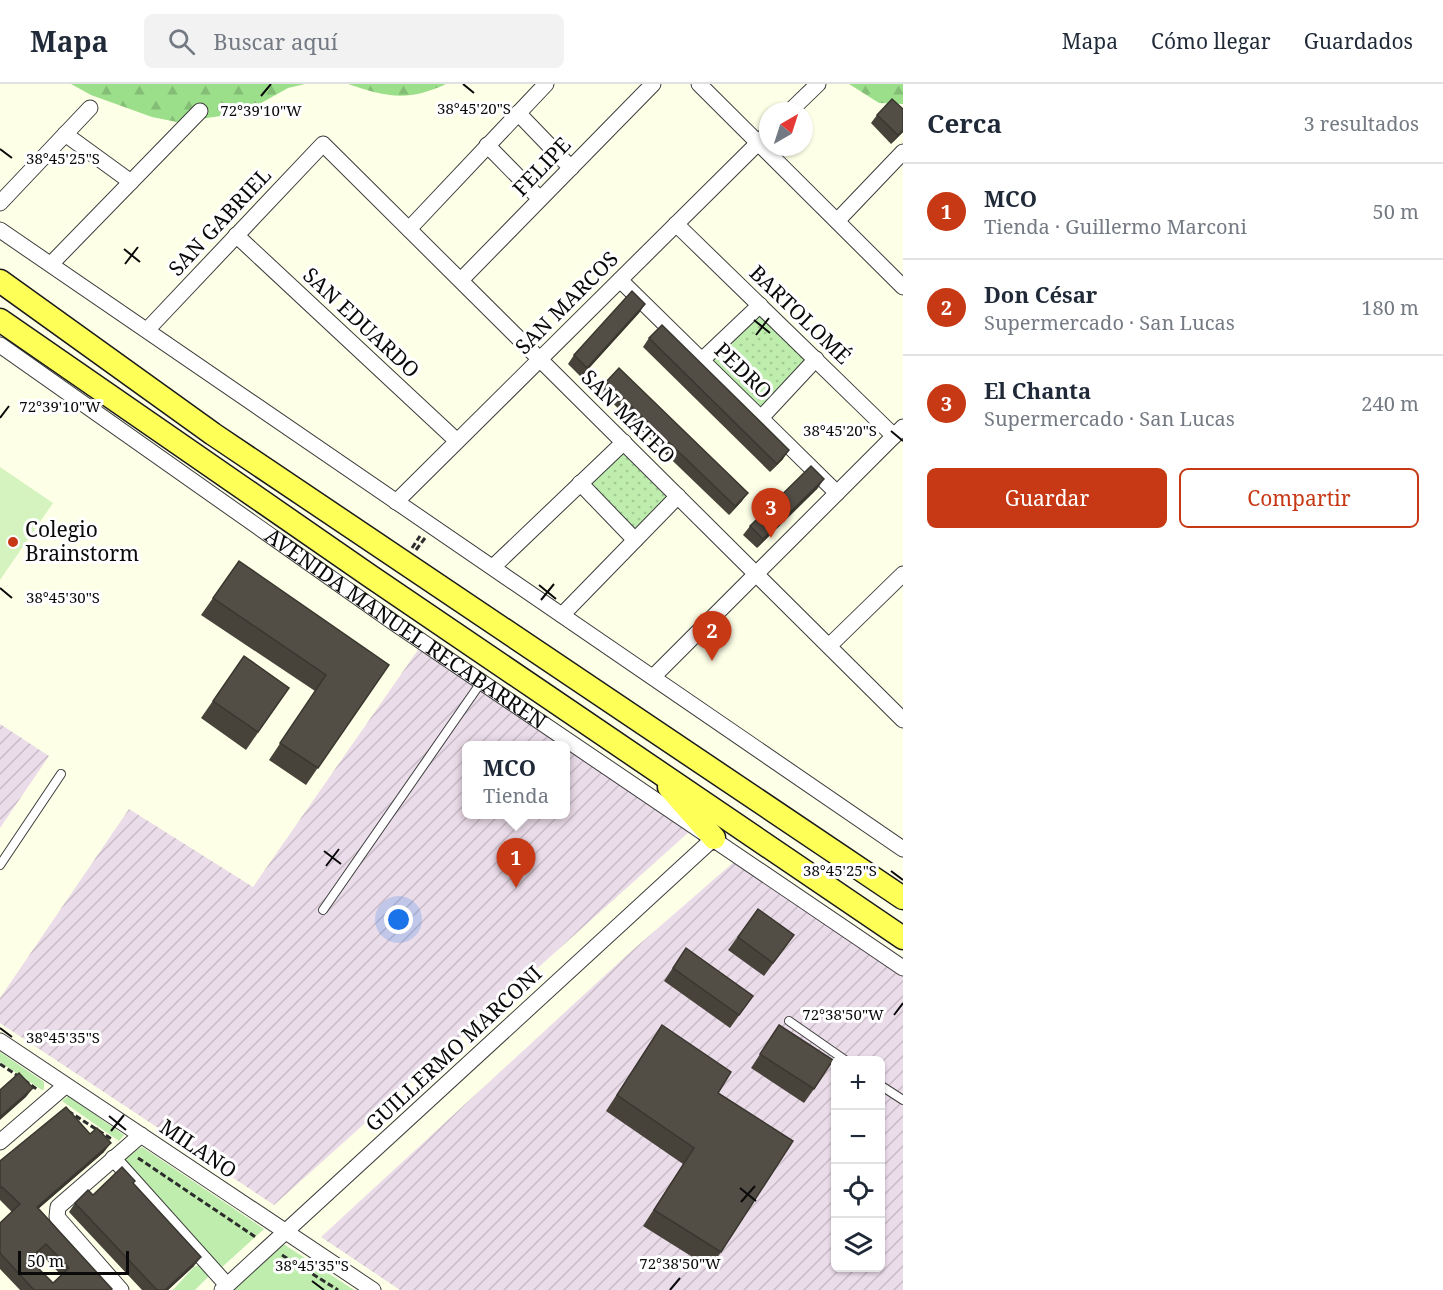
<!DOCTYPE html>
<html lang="es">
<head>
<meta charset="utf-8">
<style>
  body { margin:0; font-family:"Noto Serif",serif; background:#f2f2f3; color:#1f2937 }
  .controls { position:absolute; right:18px; bottom:18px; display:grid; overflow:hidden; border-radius:9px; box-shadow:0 2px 4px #0004 }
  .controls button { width:54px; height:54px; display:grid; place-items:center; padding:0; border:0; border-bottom:2px solid #e0e1e3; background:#fff; color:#1f2937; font:30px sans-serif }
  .compass { position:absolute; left:759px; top:18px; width:54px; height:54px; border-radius:50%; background:#fff; box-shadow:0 2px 4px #0004; rotate:39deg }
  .scale { position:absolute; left:18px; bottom:15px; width:111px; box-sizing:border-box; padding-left:6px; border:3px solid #0a0a0a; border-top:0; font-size:16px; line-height:21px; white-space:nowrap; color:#0a0a0a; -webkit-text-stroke:4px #fff; paint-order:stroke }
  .you { position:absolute; left:399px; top:836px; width:21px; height:21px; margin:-15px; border:4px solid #fff; border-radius:50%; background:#1a73e8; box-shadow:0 0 0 9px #1a73e833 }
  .badge { display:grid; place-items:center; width:39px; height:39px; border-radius:50%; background:#c73915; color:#fff; font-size:20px; font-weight:700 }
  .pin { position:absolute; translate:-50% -50px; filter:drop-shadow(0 2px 3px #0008) }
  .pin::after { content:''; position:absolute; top:32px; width:21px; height:18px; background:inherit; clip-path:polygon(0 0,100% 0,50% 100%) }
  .popup { position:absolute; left:462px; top:657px; width:108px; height:78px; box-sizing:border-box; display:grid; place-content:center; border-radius:9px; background:#fff; filter:drop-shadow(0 2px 4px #0005); font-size:20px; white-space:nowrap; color:#747a83 }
  .popup b { font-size:22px; color:#1f2937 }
  .popup::after { content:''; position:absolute; left:50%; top:100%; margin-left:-12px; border:12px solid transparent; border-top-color:#fff }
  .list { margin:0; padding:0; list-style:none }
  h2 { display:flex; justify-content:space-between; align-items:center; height:78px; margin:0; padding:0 24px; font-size:26px }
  h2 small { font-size:20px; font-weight:400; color:#747a83 }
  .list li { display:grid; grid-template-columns:39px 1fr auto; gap:18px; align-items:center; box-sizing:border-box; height:96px; padding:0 24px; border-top:2px solid #e0e1e3 }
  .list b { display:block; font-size:22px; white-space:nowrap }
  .list p { margin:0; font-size:20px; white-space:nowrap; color:#747a83 }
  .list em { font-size:20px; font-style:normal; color:#747a83 }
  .actions { display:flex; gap:12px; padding:18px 24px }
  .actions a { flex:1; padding:14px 0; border:2px solid #c73915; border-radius:9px; text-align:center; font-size:21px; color:#c73915 }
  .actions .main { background:#c73915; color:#fff }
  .icon { flex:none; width:33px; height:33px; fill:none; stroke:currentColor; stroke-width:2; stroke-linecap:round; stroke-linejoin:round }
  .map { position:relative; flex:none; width:903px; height:1206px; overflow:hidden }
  header { display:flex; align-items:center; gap:36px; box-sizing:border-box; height:84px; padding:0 30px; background:#fff; border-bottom:2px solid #e0e1e3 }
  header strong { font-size:28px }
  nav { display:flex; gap:33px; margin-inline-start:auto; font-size:21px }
  .search { width:420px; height:54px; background:#f2f2f3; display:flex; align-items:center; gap:15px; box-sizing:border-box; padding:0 21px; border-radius:9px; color:#747a83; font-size:22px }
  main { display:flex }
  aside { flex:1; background:#fff }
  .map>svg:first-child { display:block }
  .industrial { fill:url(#industrial-furrows); fill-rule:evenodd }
  .grass { fill:#beedad }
  .forest { fill:url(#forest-firs) }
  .park { fill:url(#park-dots) }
  .pitch { fill:#d4f3bf }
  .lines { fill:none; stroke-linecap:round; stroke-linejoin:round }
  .lane-casing { stroke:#3d3d3d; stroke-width:10 }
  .street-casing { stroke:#3d3d3d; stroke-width:17 }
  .primary-casing { stroke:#1b1b1b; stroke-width:25 }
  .path { stroke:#2c2c2c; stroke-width:3; stroke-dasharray:6 3; stroke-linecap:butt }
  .lane { stroke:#fff; stroke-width:8 }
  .street { stroke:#fff; stroke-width:15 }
  .primary { stroke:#feff57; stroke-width:22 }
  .wall { fill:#47433b; fill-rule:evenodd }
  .shaded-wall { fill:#3a3730 }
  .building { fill:#534e45; stroke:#3a3730; stroke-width:1.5; fill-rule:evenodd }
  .ticks { fill:none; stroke:#0a0a0a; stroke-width:2 }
  .poi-dot { fill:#c73915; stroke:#fff; stroke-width:2 }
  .labels { text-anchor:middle; stroke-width:6; stroke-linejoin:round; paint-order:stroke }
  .street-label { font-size:21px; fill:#0a0a0a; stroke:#fff }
  .poi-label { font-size:21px; fill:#0a0a0a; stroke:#fff; text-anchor:start }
  .ticks-label { font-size:15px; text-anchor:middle; fill:#0a0a0a; stroke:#fff; stroke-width:6; stroke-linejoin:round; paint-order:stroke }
</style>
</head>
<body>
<header>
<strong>Mapa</strong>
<div class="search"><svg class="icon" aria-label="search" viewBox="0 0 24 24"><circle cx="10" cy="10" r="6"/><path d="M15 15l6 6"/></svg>Buscar aquí</div>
<nav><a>Mapa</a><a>Cómo llegar</a><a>Guardados</a></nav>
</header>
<main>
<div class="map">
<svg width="903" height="1206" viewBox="0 0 903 1206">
  <defs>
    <pattern id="industrial-furrows" width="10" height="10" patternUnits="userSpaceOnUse" patternTransform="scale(1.5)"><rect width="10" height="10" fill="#ebdce9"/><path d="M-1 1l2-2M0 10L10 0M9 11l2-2" fill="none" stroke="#c8bbc6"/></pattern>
    <pattern id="forest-firs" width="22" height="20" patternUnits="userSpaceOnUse" patternTransform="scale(1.5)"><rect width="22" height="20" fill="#9bdf8a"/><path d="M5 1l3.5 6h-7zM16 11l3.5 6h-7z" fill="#84be76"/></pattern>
    <pattern id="park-dots" width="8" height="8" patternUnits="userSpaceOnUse" patternTransform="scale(1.5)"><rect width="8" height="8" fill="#beedad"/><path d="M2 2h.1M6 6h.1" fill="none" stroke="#a2ca94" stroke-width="1.8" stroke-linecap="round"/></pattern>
  </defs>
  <rect width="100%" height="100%" fill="#feffe7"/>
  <!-- industrial -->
  <g class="industrial">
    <path d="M420,563l145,98 -99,1v68h100v-68l124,85 -416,374 -274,-182v-25l129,-189 124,78z"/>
    <path d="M0,640l49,32 -49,72z"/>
    <path d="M735,777l168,114v315h-503l-79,-53 306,-282zM836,976h44v208h-44z"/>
  </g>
  <!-- grass -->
  <g class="grass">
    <path d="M0,968l44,30v7l-2,1 -42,-28z"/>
    <path d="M68,1012l56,39 -5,6 -57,-40z"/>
    <path d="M142,1063l122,82 -43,39 -99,-110z"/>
    <path d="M278,1161h7l69,45h-122z"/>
    <path d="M201,1180l9,11 -15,15h-22l21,-23z"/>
  </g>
  <!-- forest -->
  <g class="forest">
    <path d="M71,0h234l-17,4 -45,25 -66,9 -25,-5 -61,-22z"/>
    <path d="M348,0h98c-38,18 -60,13 -98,0z"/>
    <path d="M849,0h54v20l-24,-1z"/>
  </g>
  <!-- park -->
  <g class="park">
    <path d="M760,224l52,52 -51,56 -56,-55z"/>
    <path d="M624,368l44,46 -34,31 -42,-46z"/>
  </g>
  <!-- pitch -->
  <path class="pitch" d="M0,383l53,36 -53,77z"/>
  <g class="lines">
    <defs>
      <g id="lane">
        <path d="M0,781l61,-91"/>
        <path d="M323,826l159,-229"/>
        <path d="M789,937l56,39"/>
        <path d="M880,1001l23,15"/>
      </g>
      <g id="street">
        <path d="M699,0l204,203"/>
        <path d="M790,27l28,-27"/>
        <path d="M518,29l53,55"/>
        <path d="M65,50l66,48"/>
        <path d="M487,61l53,54"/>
        <path d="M0,119l90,-95"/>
        <path d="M837,137l66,-69"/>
        <path d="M676,140l218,212"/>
        <path d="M409,145l137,-145"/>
        <path d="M0,146l903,619"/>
        <path d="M236,151l221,206"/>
        <path d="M51,180l149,-153"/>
        <path d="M461,196l192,-196"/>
        <path d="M620,196l217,213"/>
        <path d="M147,246l176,-186 580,576"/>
        <path id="s1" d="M0,261l393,277 510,346"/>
        <path d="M702,276l58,-55"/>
        <path d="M761,334l55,-59"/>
        <path d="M580,399l55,57"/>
        <path d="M396,418l372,-369"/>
        <path d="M493,483l131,-125"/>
        <path d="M562,531l116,-119"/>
        <path d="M829,562l74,-72"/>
        <path d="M653,593l250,-250"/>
        <path d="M0,957l373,249"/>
        <path d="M0,1058l65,-56"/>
        <path d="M113,1074l114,127"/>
        <path d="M121,1206l-64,-73 1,-10 83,-72"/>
        <path d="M222,1206l492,-452"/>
      </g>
      <g id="primary">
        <path d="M0,197l213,153 690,464"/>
        <path d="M0,236l370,256 533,362"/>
        <path d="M669,703l45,51"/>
      </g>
    </defs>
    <!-- lane casing -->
    <use href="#lane" class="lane-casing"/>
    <!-- street casing -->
    <use href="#street" class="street-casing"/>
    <!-- primary casing -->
    <use href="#primary" class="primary-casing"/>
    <!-- path -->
    <g class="path">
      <path d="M412,464l8,-12"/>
      <path d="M416,466l9,-12"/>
      <path d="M0,980l18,12"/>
      <path d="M24,996l14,10"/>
      <path d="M68,1027l45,29"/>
      <path d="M138,1074l119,80"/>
      <path d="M282,1171l56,35"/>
    </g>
    <!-- lane -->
    <use href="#lane" class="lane"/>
    <!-- street -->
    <use href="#street" class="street"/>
    <!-- primary -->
    <use href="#primary" class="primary"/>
  </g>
  <!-- wall -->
  <g class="wall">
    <path d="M877,31l26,17 -12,12 -20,-21z"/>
    <path d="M645,220l-6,9 -58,64 -13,-13 6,-9z"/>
    <path d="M649,254l134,121 -13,13 -127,-125z"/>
    <path d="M606,298l136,119 -13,14 -129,-124z"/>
    <path d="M818,404l-61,60 -14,-13 7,-9z"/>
    <path d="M239,477l150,104 -83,120 -37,-25 46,-69 -114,-76z"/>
    <path d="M244,572l45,32 -43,62 -45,-32z"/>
    <path d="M758,825l36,26 -30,41 -36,-26z"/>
    <path d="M686,864l67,48 -23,32 -66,-47z"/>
    <path d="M662,941l56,68 3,159 -11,16 -67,-42 40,-62 -77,-53z"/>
    <path d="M779,941l35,64 -10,14 -53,-35z"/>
    <path d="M90,1050l14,18 -66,57 73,81h-91l-20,-21v-46l12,-11 -12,-12v-39zM39,1168l22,23 -8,8 -22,-22z"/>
    <path d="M135,1097l-2,3 61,82 -26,24h-26l-73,-78 6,-9 18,-8z"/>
  </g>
  <!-- shaded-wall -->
  <g class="shaded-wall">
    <path d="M903,46v2l-12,12 7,-9z"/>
    <path d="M645,220l-6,9 -58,64 6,-9z"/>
    <path d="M789,366l-6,9 -13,13 7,-8z"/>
    <path d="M824,395l-6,9 -61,60 6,-9z"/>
    <path d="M748,409l-6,8 -13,14 6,-9z"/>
    <path d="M33,1004l-7,9 -26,23v-3z"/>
    <path d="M111,1059l-7,9 -74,64 7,-9z"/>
    <path d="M46,1160l-7,8 -16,16 6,-9z"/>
    <path d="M201,1173l-7,9 -26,24h-3z"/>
  </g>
  <!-- building -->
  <g class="building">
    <path d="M892,15l11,10v21l-5,5 -21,-20z"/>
    <path d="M632,207l13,13 -58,64 -13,-13z"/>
    <path d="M662,241l127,125 -12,14 -128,-126z"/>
    <path d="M619,284l129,125 -13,13 -129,-124z"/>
    <path d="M811,382l13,13 -61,60 -13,-13z"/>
    <path d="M239,477l150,104 -71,103 -38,-25 46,-68 -113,-77z"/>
    <path d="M244,572l45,32 -31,44 -45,-31z"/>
    <path d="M758,825l36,26 -21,28 -35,-26z"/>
    <path d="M686,864l67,48 -14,19 -66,-47z"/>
    <path d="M662,941l69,47 -13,21 75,48 -72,111 -67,-42 40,-62 -77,-53z"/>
    <path d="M779,941l54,35 -19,29 -54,-35z"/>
    <path d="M19,989l14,15 -33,29v-27z"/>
    <path d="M66,1023l24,27 7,-6 14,15 -74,64 75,82 -1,1h-77l-34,-37v-30l20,-19 -18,-17 -2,1v-27zM46,1160l23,24 -16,15 -24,-24z"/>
    <path d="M122,1083l13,14 -2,2 68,74 -36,33h-8l-82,-87 13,-13 5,5z"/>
  </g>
  <!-- ticks -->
  <path class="ticks" d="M463,0l11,9M261,12l10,-12M0,65l12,9M124,165l16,13M125,180l13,-17M754,236l16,13M756,251l13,-17M0,334l9,-12M891,347l12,10M539,501l17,14M0,504l12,10M541,516l13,-16M324,767l17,13M326,782l13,-17M891,787l12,9M894,931l9,-12M0,944l12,9M109,1032l17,14M111,1047l13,-16M740,1104l16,13M741,1118l14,-16M312,1197l12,9M670,1206l10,-12"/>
  <!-- markers -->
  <circle class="poi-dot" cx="13" cy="458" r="6"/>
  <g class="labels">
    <!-- street labels -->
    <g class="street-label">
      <text transform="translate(542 83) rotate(-46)" y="7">FELIPE</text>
      <text transform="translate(220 138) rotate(-47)" y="7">SAN GABRIEL</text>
      <text transform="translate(567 219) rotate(-45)" y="7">SAN MARCOS</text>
      <text transform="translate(800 231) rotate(44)" y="7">BARTOLOMÉ</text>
      <text transform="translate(361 239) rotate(43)" y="7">SAN EDUARDO</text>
      <text transform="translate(743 287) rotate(44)" y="7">PEDRO</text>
      <text transform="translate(628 333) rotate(45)" y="7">SAN MATEO</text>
      <text dy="7" stroke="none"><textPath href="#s1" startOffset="495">AVENIDA MANUEL RECABARREN</textPath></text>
      <text transform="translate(454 965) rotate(-43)" y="7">GUILLERMO MARCONI</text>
      <text transform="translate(198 1065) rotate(34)" y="7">MILANO</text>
    </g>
    <!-- poi labels -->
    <g class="poi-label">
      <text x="25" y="453">Colegio<tspan x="25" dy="24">Brainstorm</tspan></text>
    </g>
  </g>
  <g class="ticks-label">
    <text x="474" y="30">38°45'20"S</text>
    <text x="261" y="32">72°39'10"W</text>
    <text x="63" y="80">38°45'25"S</text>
    <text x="60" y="328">72°39'10"W</text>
    <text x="840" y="352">38°45'20"S</text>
    <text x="63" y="519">38°45'30"S</text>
    <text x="840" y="792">38°45'25"S</text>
    <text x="843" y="936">72°38'50"W</text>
    <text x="63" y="959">38°45'35"S</text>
    <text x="680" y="1185">72°38'50"W</text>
    <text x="312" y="1187">38°45'35"S</text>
  </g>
</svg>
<div class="controls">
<button>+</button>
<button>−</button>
<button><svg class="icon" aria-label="locate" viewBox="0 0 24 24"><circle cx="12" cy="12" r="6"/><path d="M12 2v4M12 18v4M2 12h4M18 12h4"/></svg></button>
<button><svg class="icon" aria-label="layers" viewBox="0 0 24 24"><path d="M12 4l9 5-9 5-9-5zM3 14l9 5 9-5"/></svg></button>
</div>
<svg class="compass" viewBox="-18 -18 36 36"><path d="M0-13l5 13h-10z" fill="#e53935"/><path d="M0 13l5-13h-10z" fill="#747a83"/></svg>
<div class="scale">50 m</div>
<div class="you"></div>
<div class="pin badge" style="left:516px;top:804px">1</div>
<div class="popup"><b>MCO</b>Tienda</div>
<div class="pin badge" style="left:712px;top:577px">2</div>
<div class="pin badge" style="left:771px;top:454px">3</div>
</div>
<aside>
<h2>Cerca<small>3 resultados</small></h2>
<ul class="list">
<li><span class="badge">1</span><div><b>MCO</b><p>Tienda · Guillermo Marconi</p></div><em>50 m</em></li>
<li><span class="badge">2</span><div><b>Don César</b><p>Supermercado · San Lucas</p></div><em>180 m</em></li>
<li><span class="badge">3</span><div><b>El Chanta</b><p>Supermercado · San Lucas</p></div><em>240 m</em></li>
</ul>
<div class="actions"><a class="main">Guardar</a><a>Compartir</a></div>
</aside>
</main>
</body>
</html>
